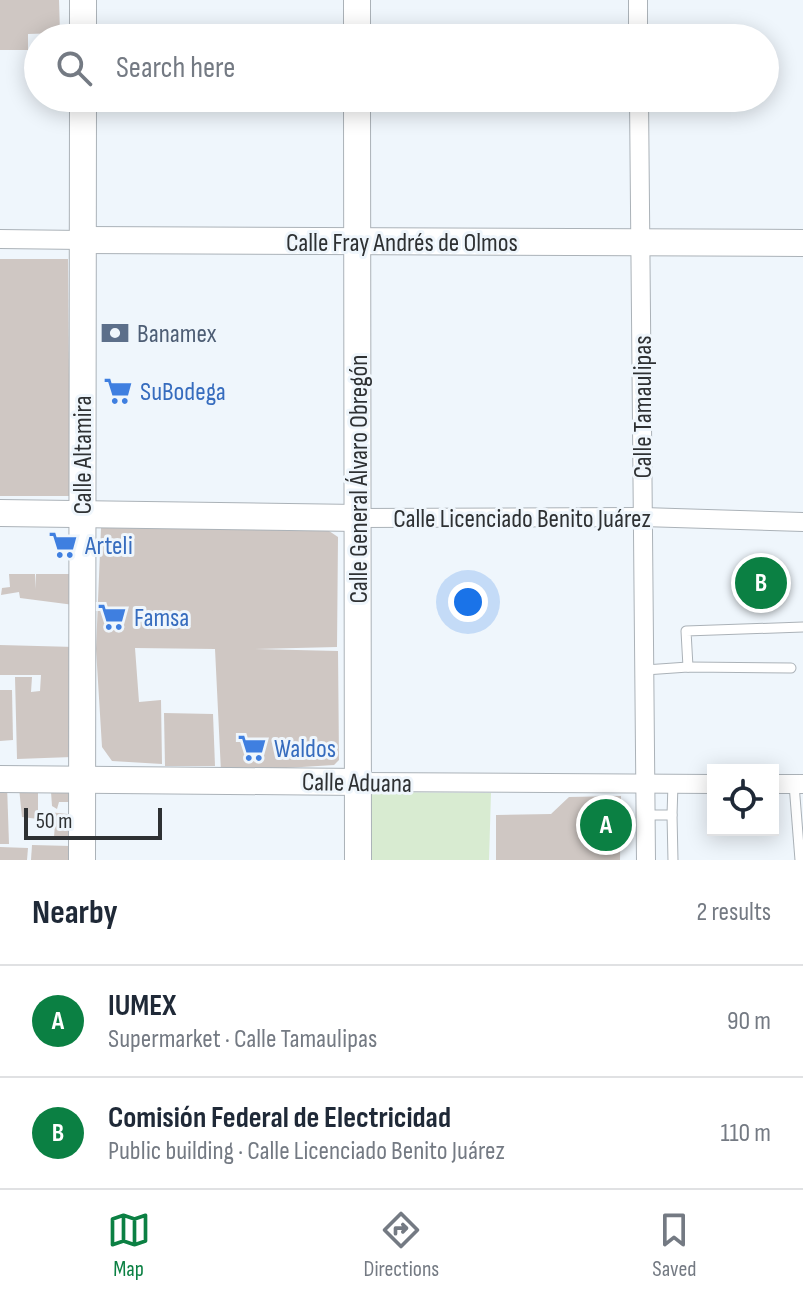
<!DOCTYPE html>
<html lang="en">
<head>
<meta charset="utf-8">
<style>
  body { margin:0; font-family:"Sofia Sans Condensed",sans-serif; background:#f2f2f3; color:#1f2937 }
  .controls { position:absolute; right:24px; bottom:24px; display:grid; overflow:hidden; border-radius:0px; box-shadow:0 4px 20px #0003 }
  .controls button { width:72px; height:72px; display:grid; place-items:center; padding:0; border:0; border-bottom:2px solid #e0e1e3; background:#fff; color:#1f2937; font:40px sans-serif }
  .scale { position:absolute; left:24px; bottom:20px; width:138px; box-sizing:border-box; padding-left:8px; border:4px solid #2e3133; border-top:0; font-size:22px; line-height:28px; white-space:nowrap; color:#2e3133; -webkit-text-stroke:6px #eff6fc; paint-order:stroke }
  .you { position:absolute; left:468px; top:602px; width:28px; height:28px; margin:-20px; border:6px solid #fff; border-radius:50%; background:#1a73e8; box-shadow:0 0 0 12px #1a73e833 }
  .badge { display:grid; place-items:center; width:52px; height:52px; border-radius:50%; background:#0b8043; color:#fff; font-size:26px; font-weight:700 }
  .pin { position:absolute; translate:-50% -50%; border:4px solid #fff; box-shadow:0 2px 8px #0006 }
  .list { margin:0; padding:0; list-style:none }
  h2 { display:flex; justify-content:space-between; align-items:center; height:104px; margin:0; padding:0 32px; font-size:34px }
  h2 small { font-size:26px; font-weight:400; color:#747a83 }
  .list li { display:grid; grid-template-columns:52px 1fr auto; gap:24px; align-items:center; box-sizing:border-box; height:112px; padding:0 32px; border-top:2px solid #e0e1e3 }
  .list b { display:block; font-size:30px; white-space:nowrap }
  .list p { margin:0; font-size:26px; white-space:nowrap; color:#747a83 }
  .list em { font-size:26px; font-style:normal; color:#747a83 }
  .icon { flex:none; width:44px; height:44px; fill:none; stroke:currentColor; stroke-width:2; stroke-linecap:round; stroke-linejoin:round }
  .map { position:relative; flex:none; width:803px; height:860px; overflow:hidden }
  .search { position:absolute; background:#fff; box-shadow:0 4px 20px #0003; left:24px; right:24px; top:24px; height:88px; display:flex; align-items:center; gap:20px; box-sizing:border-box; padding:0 28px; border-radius:44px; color:#747a83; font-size:30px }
  .sheet { height:328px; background:#fff }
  nav { display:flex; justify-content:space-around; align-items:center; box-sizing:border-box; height:112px; border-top:2px solid #e0e1e3; background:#fff; font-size:22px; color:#747a83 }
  nav a { display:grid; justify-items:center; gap:4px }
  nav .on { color:#0b8043 }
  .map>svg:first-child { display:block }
  .green { fill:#d8ebd1 }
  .building { fill:#cfc7c3 }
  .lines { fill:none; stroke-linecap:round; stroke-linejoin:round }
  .lane-casing { stroke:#abb2b8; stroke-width:11 }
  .street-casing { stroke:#abb2b8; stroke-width:20 }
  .secondary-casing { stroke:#abb2b8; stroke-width:28 }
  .lane { stroke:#fff; stroke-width:9 }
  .street { stroke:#fff; stroke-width:18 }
  .secondary { stroke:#fff; stroke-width:26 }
  .labels { text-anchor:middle; stroke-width:6; stroke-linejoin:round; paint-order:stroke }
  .street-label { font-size:26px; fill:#2e3133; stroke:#eff6fc }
  .service-label { font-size:26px; fill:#4e5e75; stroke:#eff6fc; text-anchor:start }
  .shop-label { font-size:26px; fill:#366cbe; stroke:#eff6fc; text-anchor:start }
</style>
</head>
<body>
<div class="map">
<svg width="803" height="860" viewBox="0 0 803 860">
  <rect width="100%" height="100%" fill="#eff6fc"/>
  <!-- green -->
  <path class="green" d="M369,792l122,1 -2,67h-121z"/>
  <!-- building -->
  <g class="building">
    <path d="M0,0h59l1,33 -32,1v16h-28z"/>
    <path d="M0,259h68l2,237h-70z"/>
    <path d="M101,528l225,1 12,8 -1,110 -82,2 83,2 1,109 -5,5 -113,7 -6,-123 -80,-1 4,54 22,-2 1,64 -50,-3 -10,-14 -6,-98z"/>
    <path d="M9,574h26l1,15v-15h39l-1,31 -54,-7 -1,-6 -18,3 1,-7 8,-1z"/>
    <path d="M0,645l75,2 -3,110 -55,2 -2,-82h17l-1,15 9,-1 1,-16h-41z"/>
    <path d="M0,690h12l1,50 -13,1z"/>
    <path d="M164,713l49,1 2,52h-50z"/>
    <path d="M0,785h7l2,59h-9z"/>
    <path d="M38,787v32l-16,-2 -3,-29z"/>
    <path d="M71,791l1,11h-13l-2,7 -5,-3 -1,-14z"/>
    <path d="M621,796l-1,64h-124v-45l55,-1 18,-17z"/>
    <path d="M48,812l20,2v23h-14l1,-13 -7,-1z"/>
    <path d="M32,845l39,1v14h-40z"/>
    <path d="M0,847l28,1 -1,12h-27z"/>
  </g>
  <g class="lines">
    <defs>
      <g id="lane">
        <path d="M688,667l-2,-36 117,-4"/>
        <path d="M645,670l43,-3 103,1"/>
        <path d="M794,784l6,76"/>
        <path d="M645,815h27l1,45"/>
        <path d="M672,815l1,-31"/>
      </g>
      <g id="street">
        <path d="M638,0v38"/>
        <path d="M639,98l7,762"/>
        <path d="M0,239l83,1"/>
        <path d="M358,518l285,-1 160,5"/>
        <path d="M360,782l353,2"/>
        <path d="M773,784h30"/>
      </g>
      <g id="secondary">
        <path d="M357,0v38"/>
        <path d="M83,38v-38"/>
        <path d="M357,98l1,762"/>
        <path d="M83,240l720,3"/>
        <path d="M0,513l358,5"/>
        <path d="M0,779l360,3"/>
        <path d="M82,860l1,-762"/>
      </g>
    </defs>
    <!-- lane casing -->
    <use href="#lane" class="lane-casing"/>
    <!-- street casing -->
    <use href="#street" class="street-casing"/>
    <!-- secondary casing -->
    <use href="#secondary" class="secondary-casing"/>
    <!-- lane -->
    <use href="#lane" class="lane"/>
    <!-- street -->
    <use href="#street" class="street"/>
    <!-- secondary -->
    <use href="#secondary" class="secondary"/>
  </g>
  <!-- icons -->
  <defs>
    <symbol id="bank-bare" viewBox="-9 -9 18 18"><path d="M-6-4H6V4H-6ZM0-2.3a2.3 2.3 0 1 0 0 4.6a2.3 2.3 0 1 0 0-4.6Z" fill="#5c6f8a" stroke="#eff6fc" stroke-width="2.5" paint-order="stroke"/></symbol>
    <symbol id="supermarket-bare" viewBox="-9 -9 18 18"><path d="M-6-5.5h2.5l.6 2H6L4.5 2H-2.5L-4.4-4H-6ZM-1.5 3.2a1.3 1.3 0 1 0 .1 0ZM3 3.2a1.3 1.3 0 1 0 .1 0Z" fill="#3f7fe0" stroke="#eff6fc" stroke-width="2.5" paint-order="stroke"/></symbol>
  </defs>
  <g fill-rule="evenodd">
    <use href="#bank-bare" x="95" y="313" width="40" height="40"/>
    <use href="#supermarket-bare" x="98" y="371" width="40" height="40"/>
    <use href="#supermarket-bare" x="43" y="525" width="40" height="40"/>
    <use href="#supermarket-bare" x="92" y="597" width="40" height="40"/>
    <use href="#supermarket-bare" x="232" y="728" width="40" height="40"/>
  </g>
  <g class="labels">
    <!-- street labels -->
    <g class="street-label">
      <text x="402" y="251">Calle Fray Andrés de Olmos</text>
      <text transform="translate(642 407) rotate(-90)" y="9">Calle Tamaulipas</text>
      <text transform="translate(82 455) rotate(-90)" y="9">Calle Altamira</text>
      <text transform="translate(358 479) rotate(-90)" y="9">Calle General Álvaro Obregón</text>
      <text x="522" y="527">Calle Licenciado Benito Juárez</text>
      <text transform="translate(357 782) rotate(1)" y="9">Calle Aduana</text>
    </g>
    <!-- service labels -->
    <g class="service-label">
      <text x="137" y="342">Banamex</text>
    </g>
    <!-- shop labels -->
    <g class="shop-label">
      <text x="140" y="400">SuBodega</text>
      <text x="85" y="554">Arteli</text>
      <text x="134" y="626">Famsa</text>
      <text x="274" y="757">Waldos</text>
    </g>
  </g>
</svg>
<div class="controls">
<button><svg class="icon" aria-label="locate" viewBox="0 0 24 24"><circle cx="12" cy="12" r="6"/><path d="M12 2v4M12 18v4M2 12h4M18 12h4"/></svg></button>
</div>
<div class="scale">50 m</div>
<div class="you"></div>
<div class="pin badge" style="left:606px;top:825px">A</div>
<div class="pin badge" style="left:761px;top:583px">B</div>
<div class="search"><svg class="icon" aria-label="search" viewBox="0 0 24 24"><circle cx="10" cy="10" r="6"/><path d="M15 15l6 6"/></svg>Search here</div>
</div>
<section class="sheet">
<h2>Nearby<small>2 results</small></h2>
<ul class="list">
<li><span class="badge">A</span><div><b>IUMEX</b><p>Supermarket · Calle Tamaulipas</p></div><em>90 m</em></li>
<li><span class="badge">B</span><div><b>Comisión Federal de Electricidad</b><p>Public building · Calle Licenciado Benito Juárez</p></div><em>110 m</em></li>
</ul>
</section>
<nav>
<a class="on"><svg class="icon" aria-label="map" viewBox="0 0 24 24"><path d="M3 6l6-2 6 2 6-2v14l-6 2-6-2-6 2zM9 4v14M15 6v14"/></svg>Map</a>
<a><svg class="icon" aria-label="directions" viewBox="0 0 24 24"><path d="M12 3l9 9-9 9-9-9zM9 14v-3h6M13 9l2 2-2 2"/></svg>Directions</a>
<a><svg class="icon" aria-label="saved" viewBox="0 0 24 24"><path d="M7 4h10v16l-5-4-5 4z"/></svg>Saved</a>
</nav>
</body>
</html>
